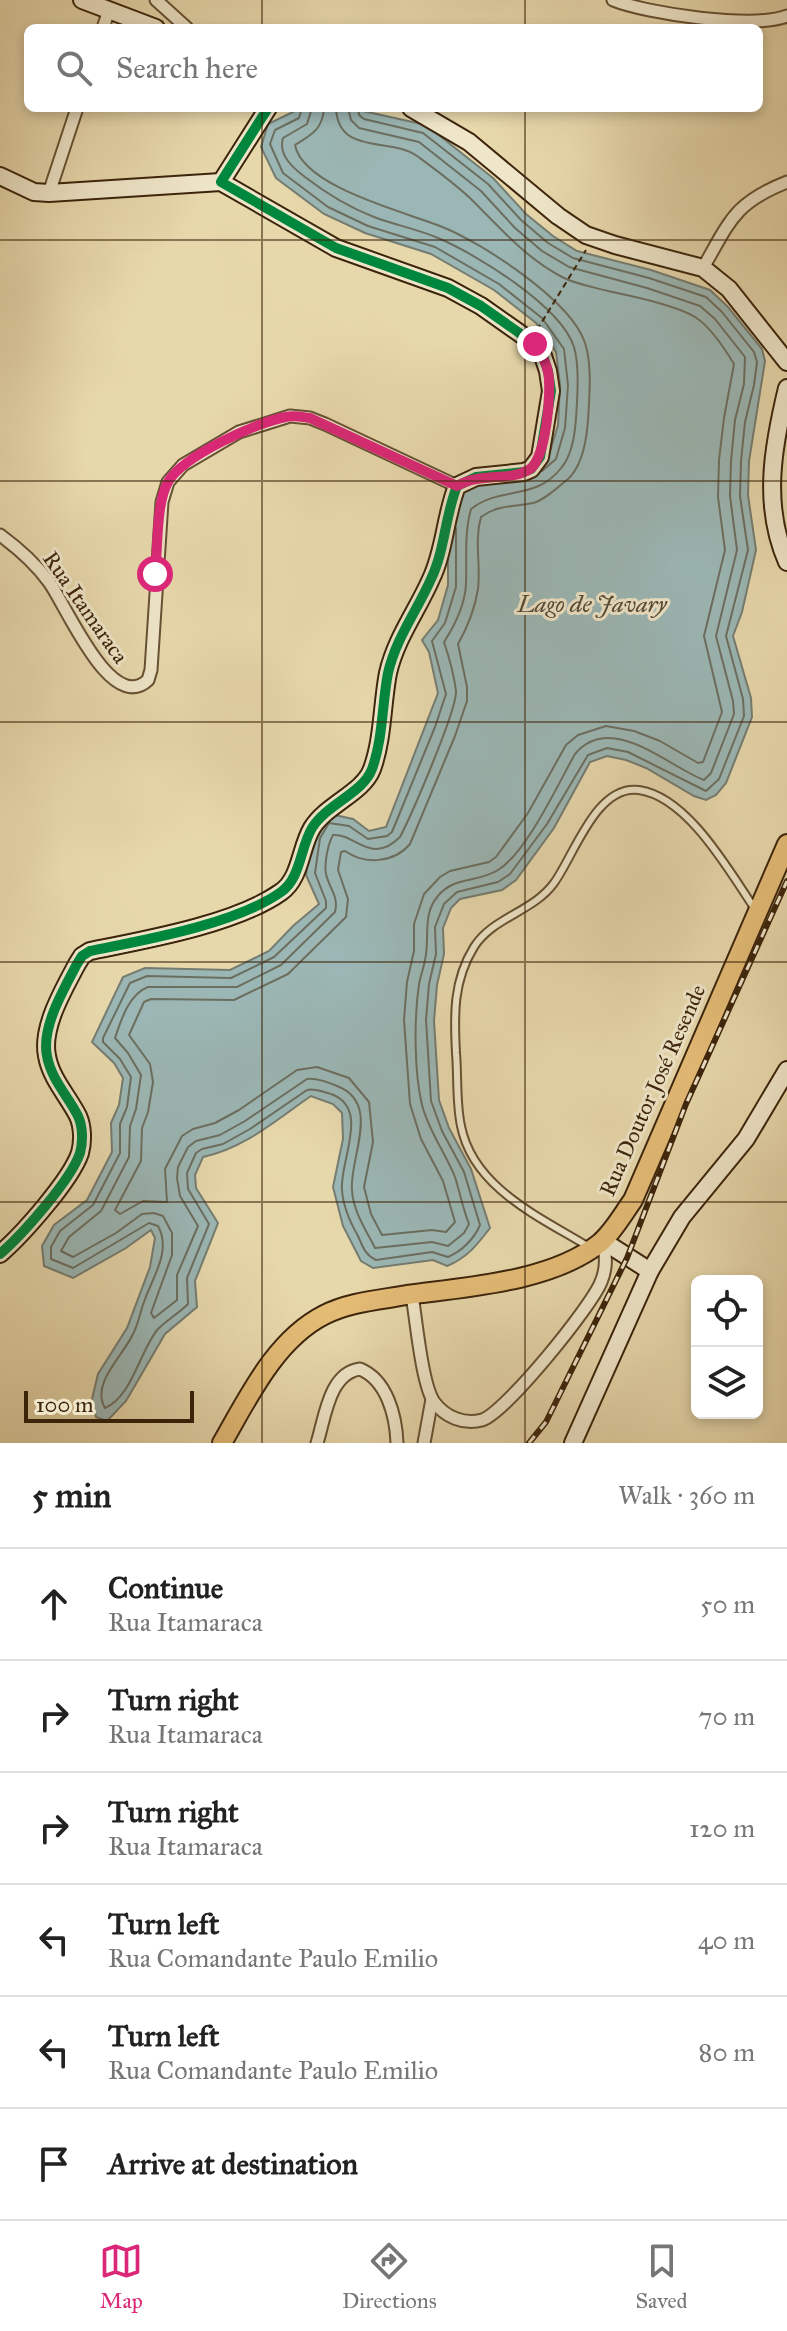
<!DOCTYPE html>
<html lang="en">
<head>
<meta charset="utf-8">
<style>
  body { margin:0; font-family:"IM FELL Great Primer",serif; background:#f2f2f2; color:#222 }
  .controls { position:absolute; right:24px; bottom:24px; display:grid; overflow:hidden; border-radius:12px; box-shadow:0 4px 12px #0003 }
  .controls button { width:72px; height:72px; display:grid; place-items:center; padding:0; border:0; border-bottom:2px solid #e0e0e0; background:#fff; color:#222; font:40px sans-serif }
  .scale { position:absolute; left:24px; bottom:20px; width:170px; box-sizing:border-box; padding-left:8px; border:4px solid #3c240b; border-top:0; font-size:22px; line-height:28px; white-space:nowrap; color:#3c240b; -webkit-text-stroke:6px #efe6c9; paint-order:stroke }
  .stop { position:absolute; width:24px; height:24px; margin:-18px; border:6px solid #db2777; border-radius:50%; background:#fff }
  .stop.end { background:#db2777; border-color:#fff; box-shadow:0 2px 8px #0008 }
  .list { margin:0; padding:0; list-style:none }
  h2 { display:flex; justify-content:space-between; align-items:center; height:104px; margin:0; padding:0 32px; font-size:34px }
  h2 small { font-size:26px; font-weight:400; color:#767676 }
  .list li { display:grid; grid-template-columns:52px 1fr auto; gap:24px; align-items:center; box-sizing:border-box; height:112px; padding:0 32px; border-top:2px solid #e0e0e0 }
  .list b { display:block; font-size:30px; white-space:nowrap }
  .list p { margin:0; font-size:26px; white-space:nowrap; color:#767676 }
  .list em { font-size:26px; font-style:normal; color:#767676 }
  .icon { flex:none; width:44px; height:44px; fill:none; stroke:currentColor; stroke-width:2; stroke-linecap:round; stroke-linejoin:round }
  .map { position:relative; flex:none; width:787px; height:1443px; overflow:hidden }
  .search { position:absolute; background:#fff; box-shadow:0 4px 12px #0003; left:24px; right:24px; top:24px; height:88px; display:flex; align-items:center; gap:20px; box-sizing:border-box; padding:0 28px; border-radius:12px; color:#767676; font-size:30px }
  .sheet { height:776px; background:#fff }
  nav { display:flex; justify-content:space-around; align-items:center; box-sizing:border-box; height:112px; border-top:2px solid #e0e0e0; background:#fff; font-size:22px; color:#767676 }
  nav a { display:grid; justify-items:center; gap:4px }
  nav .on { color:#db2777 }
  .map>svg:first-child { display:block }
  .water { fill:#9bb7b5; stroke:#757c71; stroke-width:2 }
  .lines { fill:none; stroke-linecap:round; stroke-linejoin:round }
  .shore { stroke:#6c6e60; stroke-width:2 }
  .lane-casing { stroke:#675133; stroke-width:10 }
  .street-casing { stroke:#675133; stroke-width:15 }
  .secondary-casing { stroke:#3c240b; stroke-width:20 }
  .primary-casing { stroke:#3c240b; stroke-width:22 }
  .path { stroke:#3c240b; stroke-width:2; stroke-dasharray:6 4; stroke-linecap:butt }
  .lane { stroke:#efe6c9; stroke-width:6 }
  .street { stroke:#efe6c9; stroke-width:11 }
  .secondary { stroke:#efe6c9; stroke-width:16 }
  .primary { stroke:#e4bc76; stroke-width:18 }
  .rail-casing { stroke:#3c240b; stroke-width:6 }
  .rail { stroke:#efe6c9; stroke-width:3; stroke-dasharray:9; stroke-linecap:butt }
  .cycleway-casing { stroke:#efe6c9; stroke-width:15 }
  .cycleway { stroke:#00873e; stroke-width:10 }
  .route { stroke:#db2777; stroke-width:10 }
  .grid { fill:none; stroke:#3c240b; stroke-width:2; stroke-opacity:0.55 }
  .labels { text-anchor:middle; stroke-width:6; stroke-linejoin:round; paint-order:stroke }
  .street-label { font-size:22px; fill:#3c240b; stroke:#efe6c9 }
  .water-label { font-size:24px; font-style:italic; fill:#544936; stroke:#efe6c9 }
</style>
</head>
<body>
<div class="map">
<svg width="787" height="1443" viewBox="0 0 787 1443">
  <rect width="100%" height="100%" fill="#e7d8ac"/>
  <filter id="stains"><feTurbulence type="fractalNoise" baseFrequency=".0025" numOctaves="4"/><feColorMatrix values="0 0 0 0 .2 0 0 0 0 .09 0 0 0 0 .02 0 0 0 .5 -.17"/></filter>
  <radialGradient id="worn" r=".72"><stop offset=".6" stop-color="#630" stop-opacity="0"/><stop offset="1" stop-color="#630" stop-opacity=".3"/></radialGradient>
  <!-- water -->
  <path class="water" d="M301,108h49l76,17 67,53 33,36 27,22 24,15 74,19 59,20 18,17 34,42 3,12 -16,100 -1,34 8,55 -14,62 -9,24 18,62 1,19 -26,66 -10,12 -10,5 -12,-4 -48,-28 -20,-8 -19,-4 -17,6 -36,66 -38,52 -14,10 -42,9 -9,9 -8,20 1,26 -7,31 -3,36 5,79 10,28 22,41 19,59c-13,17 -23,30 -43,38l-14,-6 -60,8 -12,-7 -18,-35 -10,-39 10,-48 -1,-26 -9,-9 -22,-8c-35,24 -66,52 -108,61l-8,18 1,13 22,35 -23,58 2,26 -32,27 -39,67 -19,20 -11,-4 -4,-18 6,-25 29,-46 23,-61 5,-29 -4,-8 -25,18 -53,30 -29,-12 -2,-20 12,-21 33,-25 25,-48 -1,-29 8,-18 4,-27 -9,-15 -22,-21 31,-65 22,-9 85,2 39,-19 24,-25 26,-22 -13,-29 6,-41 14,-21 27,6 16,12 17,-4 52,-134 -9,-41 -7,-12 16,-20 10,-35v-62l8,-28 36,-18 34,-3 23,-19 9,-30 2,-40 -4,-33 -20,-29 -42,-33 -63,-36 -66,-21 -41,-19 -48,-36 -15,-31 7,-23z"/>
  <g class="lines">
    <!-- shore -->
    <g class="shore">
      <path d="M302,108l-3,10 -24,12 -5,14 13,29 45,34 40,19 67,21 64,37 43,34 22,31 4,36 -3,43 -9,31 -14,12"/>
      <path d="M312,108l-5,16 -24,14c-5,17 10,30 22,39 22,17 43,30 69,40 21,8 43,12 64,21 38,16 123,68 136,109 5,17 4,38 3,55 -1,20 -2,49 -15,65 -27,35 -60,18 -91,42 -7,25 -4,49 -5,75 -1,20 -11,41 -22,58 5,15 10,33 12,49 1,19 -45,125 -56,146 -29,29 -45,-4 -67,-2 -5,9 -9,28 -7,39 3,14 13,22 9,38l-54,53 -44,22h-89c-19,7 -27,33 -33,51l13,15 13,22 -5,34 -6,17 -1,31 -28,54 -32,26 -8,14 12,6 43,-24 26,-19 12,-1 9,3 9,17v22l-21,58 3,5 23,-18v-25l21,-49 -18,-30 -3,-18 1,-11 10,-20 8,-6 24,-6 25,-14 62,-42c10,-1 20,3 30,7 45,17 12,72 15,104 1,21 14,40 23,58l57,-6 16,4 16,-13 5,-9c-6,-15 -9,-31 -14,-47 -10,-25 -26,-45 -33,-72 -8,-34 -8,-86 -3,-121 2,-10 6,-20 7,-30 3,-20 -3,-41 12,-58 16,-20 40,-13 60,-26 29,-18 60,-86 77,-116 36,-43 94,13 129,26l7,-7 23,-59 -1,-13 -17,-65 21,-86 -7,-54 1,-35 4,-41 9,-36 1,-27 -30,-38 -15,-13 -53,-18 -78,-21 -27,-16 -27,-23 -34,-37 -62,-49 -60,-14 -8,-8 -3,-12"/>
      <path d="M324,108c-1,21 -13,27 -29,37 8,42 110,67 145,81 41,16 131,74 145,117 6,18 5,42 4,61 -1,23 -3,58 -21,75 -10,8 -23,21 -35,24 -20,4 -36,2 -52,14 -7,24 0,48 -3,72 -3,19 -11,39 -20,55l9,43v14l-12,35 -45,108c-16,19 -45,21 -65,7l-4,1 -3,18 10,29 -2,18 -58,57 -54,26 -83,-1 -7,3 -15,33 21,29 3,18 -5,30 -6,16 -1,33 -26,49 5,4 23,-13 24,1 -2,-33 17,-33 11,-7 22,-6 24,-13 58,-40 20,-3 32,11 20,24 4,40 -9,45 7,27 11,21 50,-5 14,2 9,-10 -12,-41 -22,-42 -11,-35 -6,-84 3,-38 7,-31v-27l10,-30 16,-17 10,-6 39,-9 7,-5 32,-44 38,-68 12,-10 28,-9 28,5 26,10 38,22 5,-1 19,-50 -18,-76 21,-86 -7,-53 1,-37 5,-42 10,-54c-9,-15 -23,-37 -39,-47 -19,-12 -64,-21 -87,-26 -15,-4 -33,-7 -46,-14 -36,-19 -60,-47 -88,-75 -17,-17 -38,-32 -57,-46 -26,-19 -79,0 -81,-48"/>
      <path d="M358,108l1,7 5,4 59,14 65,51 33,36 27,23 25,15 76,20 57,19 16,15 32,40 3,10 -3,23 -9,37 -4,39 -1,35 8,54 -22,86 17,63 1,17 -25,63 -13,12 -78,-39 -21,-4 -19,7 -41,69 -37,50 -12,8 -41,10 -13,12 -9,23 1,27 -7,30 -3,36 5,81 11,30 22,41 16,53c-6,14 -18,26 -32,32l-16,-5 -56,8c-11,-5 -13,-13 -18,-24 -8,-14 -15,-30 -16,-46 -3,-28 29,-82 -11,-96 -8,-2 -16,-6 -24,-4l-57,39 -27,15 -21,5 -6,4 -9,20 1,16 21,35 -22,54 1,26c-9,9 -21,16 -30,25 -18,21 -26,68 -53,79 -15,-25 20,-54 29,-76 5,-10 6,-20 10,-30 8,-24 28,-51 14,-76l-9,-3 -76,45 -22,-9v-12l9,-16 33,-26 27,-52v-29l7,-17 4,-30 -11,-18 -17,-17v-4l27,-55 17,-7 84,2 43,-21 52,-49v-7l-11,-28 5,-35 9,-15 20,3 19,13 19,-3 5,-4 43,-105 11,-33 -14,-53 13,-18 11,-36v-59"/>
    </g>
    <defs>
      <path id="lane" d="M589,1247c-49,-30 -116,-59 -128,-121 -5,-23 -3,-49 -5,-73 -2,-38 -3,-72 18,-106 19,-30 59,-35 80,-64 20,-27 42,-99 85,-93 49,7 90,81 116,119"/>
      <g id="street">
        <path d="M156,0l31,28"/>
        <path d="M613,0c35,14 140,29 174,16"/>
        <path d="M103,28l6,-18"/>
        <path d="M49,193l28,-85"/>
        <path d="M703,268c27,-47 31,-65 84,-86"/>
        <path d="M0,535c19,14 35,28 49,47 17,23 62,133 99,98l3,-10 11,-168 6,-20 15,-17 56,-33 51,-16 20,2 15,6 132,62"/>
        <path d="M412,1295c4,24 10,90 22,107 11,15 30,23 48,18 23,-7 109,-113 119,-138 6,-14 5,-26 2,-41"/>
        <path d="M317,1443c8,-25 12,-70 43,-74 27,11 36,47 37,74"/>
        <path d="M424,1443l8,-44"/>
      </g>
      <g id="secondary">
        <path d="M82,0l74,28"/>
        <path d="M411,108l58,34 89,74 28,19 29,10 88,23 26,21 58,73"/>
        <path d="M0,176l34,16 15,1 172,-11"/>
        <path d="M787,388c-14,58 -25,117 0,174"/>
        <path d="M603,1241l47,30"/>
        <path d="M0,1254c22,-19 71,-74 80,-101 3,-11 3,-26 -2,-37 -10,-20 -27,-37 -31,-60 -6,-29 17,-67 30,-92l5,-8 8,-5c55,-11 146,-27 191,-59 20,-14 19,-44 31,-64 15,-24 51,-35 60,-59 11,-30 10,-65 16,-96 8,-35 29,-62 43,-94 14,-29 14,-63 26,-93l19,-9 48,-5 7,-3 9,-12 11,-66 -3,-20 -5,-15 -8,-12 -54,-38 -33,-18 -112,-40 -115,-66 47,-74"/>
        <path d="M573,1443l77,-172 32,-54 64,-78 41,-69"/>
      </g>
      <path id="primary" d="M222,1443c26,-45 53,-103 102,-128 25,-13 55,-15 83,-20 59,-8 144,-13 193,-52 13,-11 23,-29 33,-43l154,-356"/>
    </defs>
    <!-- lane casing -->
    <use href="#lane" class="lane-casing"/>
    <!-- street casing -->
    <use href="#street" class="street-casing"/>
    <!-- secondary casing -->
    <use href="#secondary" class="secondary-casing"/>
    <!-- primary casing -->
    <use href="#primary" class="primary-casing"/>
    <!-- path -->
    <path class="path" d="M537,330l49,-80"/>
    <!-- lane -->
    <use href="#lane" class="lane"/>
    <!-- street -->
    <use href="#street" class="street"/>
    <!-- secondary -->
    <use href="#secondary" class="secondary"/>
    <!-- primary -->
    <use href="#primary" class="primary"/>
    <defs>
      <path id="rail" d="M529,1443l17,-21 81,-164 59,-154 101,-223"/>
    </defs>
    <!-- rail casing -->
    <use href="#rail" class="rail-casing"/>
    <!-- rail -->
    <use href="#rail" class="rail"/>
    <defs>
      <path id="cycleway" d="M0,1254c22,-19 71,-74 80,-101 3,-11 3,-26 -2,-37 -10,-20 -27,-37 -31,-60 -6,-29 17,-67 30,-92l5,-8 8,-5c55,-11 146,-27 191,-59 20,-14 19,-44 31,-64 15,-24 51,-35 60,-59 11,-30 10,-65 16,-96 8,-35 29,-62 43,-94 14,-29 14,-63 26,-93l19,-9 48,-5 7,-3 9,-12 11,-66 -3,-20 -5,-15 -8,-12 -54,-38 -33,-18 -112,-40 -115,-66 47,-74"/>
    </defs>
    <!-- cycleway casing -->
    <use href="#cycleway" class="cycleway-casing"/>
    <!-- cycleway -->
    <use href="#cycleway" class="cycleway"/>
  </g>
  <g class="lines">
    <!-- route -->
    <path class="route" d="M155,574c3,-26 1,-71 13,-92 15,-26 89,-60 118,-65 8,-2 16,0 24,1l147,68c24,-14 53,-4 73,-17 16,-10 22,-79 18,-97 -2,-11 -7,-19 -13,-28"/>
  </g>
  <!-- grid -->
  <path class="grid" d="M262,0v28M525,0v28M262,108v1335M525,108v1335M0,240h787M0,481h787M0,722h787M0,962h787M0,1202h787"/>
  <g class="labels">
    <!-- street labels -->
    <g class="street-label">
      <text transform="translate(86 607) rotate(55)" y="8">Rua Itamaraca</text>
      <text transform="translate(652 1090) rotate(-66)" y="8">Rua Doutor José Resende</text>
    </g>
    <!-- water labels -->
    <g class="water-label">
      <text x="592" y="612">Lago de Javary</text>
    </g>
  </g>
  <rect width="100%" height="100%" filter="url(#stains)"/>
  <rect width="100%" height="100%" fill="url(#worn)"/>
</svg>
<div class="controls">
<button><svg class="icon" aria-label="locate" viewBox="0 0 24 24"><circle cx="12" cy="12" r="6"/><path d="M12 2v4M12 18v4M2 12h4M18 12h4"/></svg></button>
<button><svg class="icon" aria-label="layers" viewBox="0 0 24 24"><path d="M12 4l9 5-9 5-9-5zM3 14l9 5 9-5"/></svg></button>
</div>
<div class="scale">100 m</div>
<div class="stop" style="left:155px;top:574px"></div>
<div class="stop end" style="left:535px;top:344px"></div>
<div class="search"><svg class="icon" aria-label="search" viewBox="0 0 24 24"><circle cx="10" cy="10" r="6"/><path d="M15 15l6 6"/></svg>Search here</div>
</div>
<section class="sheet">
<h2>5 min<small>Walk · 360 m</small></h2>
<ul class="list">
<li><svg class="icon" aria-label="ahead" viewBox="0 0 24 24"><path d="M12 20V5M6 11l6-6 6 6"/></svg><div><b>Continue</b><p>Rua Itamaraca</p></div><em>50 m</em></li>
<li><svg class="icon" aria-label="right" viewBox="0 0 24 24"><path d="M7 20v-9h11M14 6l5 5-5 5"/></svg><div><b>Turn right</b><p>Rua Itamaraca</p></div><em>70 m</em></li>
<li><svg class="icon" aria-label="right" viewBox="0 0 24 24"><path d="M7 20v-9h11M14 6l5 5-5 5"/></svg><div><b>Turn right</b><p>Rua Itamaraca</p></div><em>120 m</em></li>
<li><svg class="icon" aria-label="left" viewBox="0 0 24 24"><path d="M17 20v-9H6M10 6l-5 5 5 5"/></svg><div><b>Turn left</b><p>Rua Comandante Paulo Emilio</p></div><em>40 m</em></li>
<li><svg class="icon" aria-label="left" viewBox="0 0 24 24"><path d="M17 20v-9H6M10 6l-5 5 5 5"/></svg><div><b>Turn left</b><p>Rua Comandante Paulo Emilio</p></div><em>80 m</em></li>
<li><svg class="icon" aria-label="arrive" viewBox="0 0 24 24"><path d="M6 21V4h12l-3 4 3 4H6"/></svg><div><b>Arrive at destination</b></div></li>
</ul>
</section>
<nav>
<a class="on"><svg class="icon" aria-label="map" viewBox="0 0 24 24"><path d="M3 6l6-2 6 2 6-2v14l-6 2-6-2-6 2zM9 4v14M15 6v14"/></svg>Map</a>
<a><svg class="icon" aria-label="directions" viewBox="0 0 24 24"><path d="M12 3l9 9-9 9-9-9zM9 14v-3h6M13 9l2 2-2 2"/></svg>Directions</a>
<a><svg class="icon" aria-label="saved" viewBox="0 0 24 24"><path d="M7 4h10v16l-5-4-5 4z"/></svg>Saved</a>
</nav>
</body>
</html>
